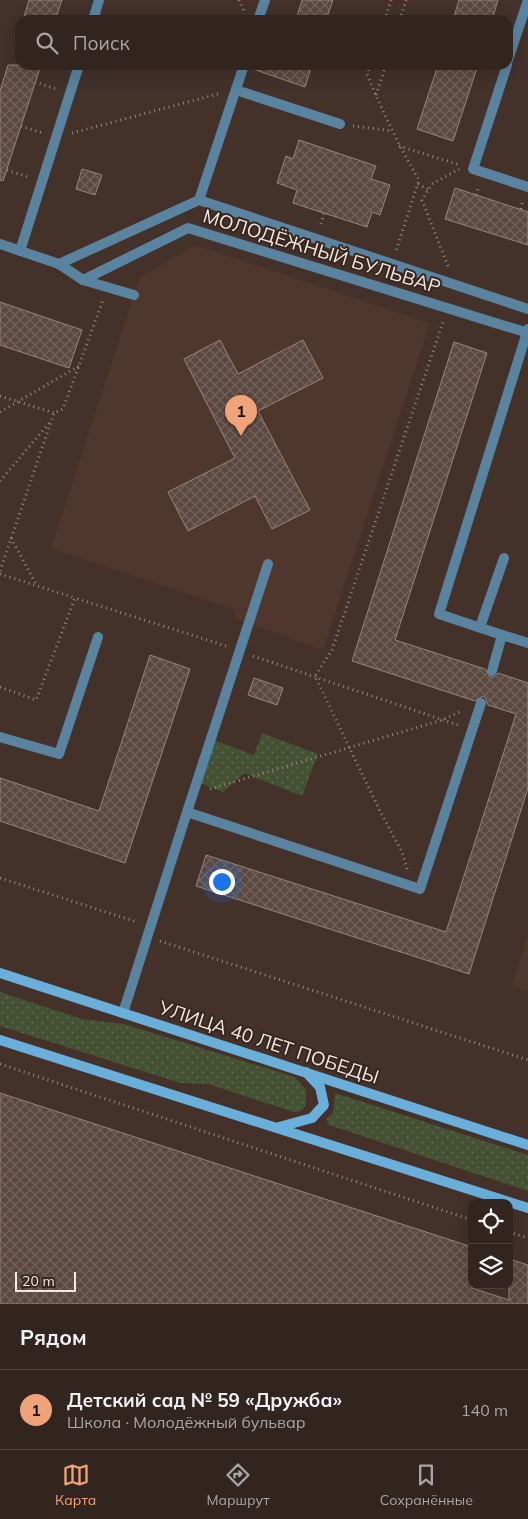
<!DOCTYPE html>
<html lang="ru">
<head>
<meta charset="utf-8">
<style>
  body { margin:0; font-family:Mulish,sans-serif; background:#3d312d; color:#f1f3f6 }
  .controls { position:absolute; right:15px; bottom:15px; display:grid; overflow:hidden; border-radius:10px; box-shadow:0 5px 20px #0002 }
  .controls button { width:45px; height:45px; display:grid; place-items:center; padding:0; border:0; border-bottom:1px solid #4d423e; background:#322520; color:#f1f3f6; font:25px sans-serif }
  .scale { position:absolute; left:15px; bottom:12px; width:61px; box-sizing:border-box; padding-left:5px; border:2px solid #f3e7e2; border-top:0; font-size:14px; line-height:18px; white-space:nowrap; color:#f3e7e2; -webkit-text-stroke:4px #382720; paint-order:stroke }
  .you { position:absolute; left:221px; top:881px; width:18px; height:18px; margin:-12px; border:4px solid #fff; border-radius:50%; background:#1a73e8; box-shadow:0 0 0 8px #1a73e833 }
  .badge { display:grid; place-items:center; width:32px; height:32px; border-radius:50%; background:#f0a279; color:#111; font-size:16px; font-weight:700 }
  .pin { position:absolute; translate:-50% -41px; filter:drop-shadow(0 1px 2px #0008) }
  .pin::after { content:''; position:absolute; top:26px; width:18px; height:15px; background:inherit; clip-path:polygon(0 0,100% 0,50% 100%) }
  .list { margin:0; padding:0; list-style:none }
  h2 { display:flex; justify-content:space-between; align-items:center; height:65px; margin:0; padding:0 20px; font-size:21px }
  h2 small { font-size:16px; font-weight:400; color:#a8a5a5 }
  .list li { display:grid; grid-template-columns:32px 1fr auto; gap:15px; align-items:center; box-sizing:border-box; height:80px; padding:0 20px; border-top:1px solid #4d423e }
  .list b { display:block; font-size:19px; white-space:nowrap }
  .list p { margin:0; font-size:16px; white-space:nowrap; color:#a8a5a5 }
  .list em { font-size:16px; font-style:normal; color:#a8a5a5 }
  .icon { flex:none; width:28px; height:28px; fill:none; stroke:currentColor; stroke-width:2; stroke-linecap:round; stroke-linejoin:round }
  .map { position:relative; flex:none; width:528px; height:1304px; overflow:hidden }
  .search { position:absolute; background:#322520; box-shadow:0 5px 20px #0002; left:15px; right:15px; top:15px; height:55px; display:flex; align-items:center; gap:12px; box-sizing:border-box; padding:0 18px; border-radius:15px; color:#a8a5a5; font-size:19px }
  .sheet { height:145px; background:#322520 }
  nav { display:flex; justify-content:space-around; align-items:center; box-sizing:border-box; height:70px; border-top:1px solid #4d423e; background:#322520; font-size:14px; color:#a8a5a5 }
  nav a { display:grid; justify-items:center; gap:2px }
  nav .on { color:#f0a279 }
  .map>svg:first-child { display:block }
  .built { fill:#50372e }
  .green { fill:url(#green-dots) }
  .building { fill:url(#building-cross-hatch); stroke:#99847b }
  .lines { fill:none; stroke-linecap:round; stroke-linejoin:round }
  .path { stroke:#968781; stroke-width:3; stroke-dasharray:1 4; stroke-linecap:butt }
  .lane { stroke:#59839f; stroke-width:10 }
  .street { stroke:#59839f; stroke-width:10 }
  .secondary { stroke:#69afda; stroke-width:10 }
  .labels { text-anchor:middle; stroke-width:4; stroke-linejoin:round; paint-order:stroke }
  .street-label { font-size:19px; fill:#f3e7e2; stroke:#382720 }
</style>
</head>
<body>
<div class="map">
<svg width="528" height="1304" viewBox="0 0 528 1304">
  <defs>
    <pattern id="green-dots" width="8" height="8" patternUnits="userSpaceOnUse" patternTransform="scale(1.25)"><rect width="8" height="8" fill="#445133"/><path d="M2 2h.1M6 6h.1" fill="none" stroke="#5f6a50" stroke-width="1.8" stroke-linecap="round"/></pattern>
    <pattern id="building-cross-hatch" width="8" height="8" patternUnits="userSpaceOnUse" patternTransform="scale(1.25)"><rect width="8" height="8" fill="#5b4840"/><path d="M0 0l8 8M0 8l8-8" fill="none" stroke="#73625b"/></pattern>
  </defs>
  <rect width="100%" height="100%" fill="#43312a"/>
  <!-- built -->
  <g class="built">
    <path d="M196,245l234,78 -107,327 -89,-32 2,-8 -185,-62 89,-271z"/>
    <path d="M528,934v58l-16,-5z"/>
  </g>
  <!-- green -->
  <g class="green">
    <path d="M262,733l56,21 -16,42 -58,-23 -21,19 -31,-12 16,-42 46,17z"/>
    <path d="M0,992l82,27 42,5 171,53 11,13v16l-7,6h-5l-86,-28 -28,-1 -180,-57z"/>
    <path d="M335,1093l193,62v36l-199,-66 -3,-6 7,-6z"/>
  </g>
  <!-- building -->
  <g class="building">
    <path d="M29,0h33l-7,20h-32z"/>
    <path d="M302,0h31l-7,20h-30z"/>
    <path d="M459,0h39l-6,20h-39z"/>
    <path d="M8,65h33l-38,116 -3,-1v-89z"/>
    <path d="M251,65h61l-7,22 -55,-19z"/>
    <path d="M438,65h40l-25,76 -36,-12z"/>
    <path d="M299,140l77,26 -5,13 19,6 -10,30 -8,-3 -5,15 -74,-24 4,-13 -20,-7 9,-27 7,3z"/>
    <path d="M82,169l20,6 -7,20 -19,-6z"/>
    <path d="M455,188l73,24v33l-83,-26z"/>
    <path d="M0,302l82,28 -13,38 -69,-23z"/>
    <path d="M220,340l18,34 65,-34 20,38 -65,33 52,99 -38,19 -17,-33 -67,35 -20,-39 67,-34 -51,-99z"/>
    <path d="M454,342l33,11 -92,287 90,29 5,8h4l4,-4 30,10v105l-59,186 -273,-88 10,-31 240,77 70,-218 -28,-9 -2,-6 -3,-3 -8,5 -123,-40z"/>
    <path d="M150,655l40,14 -65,194 -125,-42v-43l99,33z"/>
    <path d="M254,678l29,10 -6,17 -29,-10z"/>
    <path d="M0,1093l472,154v41l37,12v-41l19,6v39h-528z"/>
  </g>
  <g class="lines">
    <!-- path -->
    <g class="path">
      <path d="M239,0l5,11"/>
      <path d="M385,20l6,-20"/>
      <path d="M400,20l6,-20"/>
      <path d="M370,65l-3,9c15,37 32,72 52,106l-23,71"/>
      <path d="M35,82l21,7"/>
      <path d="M376,95l10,-30"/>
      <path d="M21,126l21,7"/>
      <path d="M353,126l39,5"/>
      <path d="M72,133l146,-39"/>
      <path d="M399,146l61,19"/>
      <path d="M7,170l21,7"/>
      <path d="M418,184l11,6"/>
      <path d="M476,195l3,-9"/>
      <path d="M521,209l2,-9"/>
      <path d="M321,224l3,-11"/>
      <path d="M448,266l-26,-66 10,-16 27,-15"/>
      <path d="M0,396l54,17"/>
      <path d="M0,412l79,-46"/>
      <path d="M0,481l50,-59"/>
      <path d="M11,538l25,46"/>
      <path d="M0,571l54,-158 9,-4 40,-109"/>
      <path d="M0,574l75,24"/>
      <path d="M253,656l205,69"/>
      <path d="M0,687l36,13 39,-102 151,48"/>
      <path d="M210,789l232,-69 20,-9"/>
      <path d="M407,869l-5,-17 -22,-41 -65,-135 17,-26 111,-328"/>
      <path d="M0,878l137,44"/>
      <path d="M160,941l368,119"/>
      <path d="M0,1064l472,156"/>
      <path d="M509,1232l19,6"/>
    </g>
    <!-- lane -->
    <g class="lane">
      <path d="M93,20l6,-20"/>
      <path d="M258,20l7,-20"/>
      <path d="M508,60l20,-60"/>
      <path d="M507,65l-34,104 55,18"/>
      <path d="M236,90l104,34"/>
      <path d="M199,200l45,-135"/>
      <path d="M0,244l59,20 140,-64 329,109"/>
      <path d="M20,251l59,-186"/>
      <path d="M59,264l24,16 51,15"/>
      <path d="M480,627l24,-69"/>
      <path d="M502,635l26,8"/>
      <path d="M492,671l10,-36 -63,-21 89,-285"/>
      <path d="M0,737l59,17 39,-117"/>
      <path d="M187,812l81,-248"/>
      <path d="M123,1013l64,-201 233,77 61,-186"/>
    </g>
    <!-- street -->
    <path class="street" d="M83,280l105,-52 340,105"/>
    <!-- secondary -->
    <g class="secondary">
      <path d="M0,973l528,172"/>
      <path d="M0,1040l528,168"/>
      <path d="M279,1127l33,-9 12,-13 -4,-18 -14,-15"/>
    </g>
  </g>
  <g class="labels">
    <!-- street labels -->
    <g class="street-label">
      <text transform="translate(322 251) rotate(17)" y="7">МОЛОДЁЖНЫЙ БУЛЬВАР</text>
      <text transform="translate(269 1042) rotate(18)" y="7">УЛИЦА 40 ЛЕТ ПОБЕДЫ</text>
    </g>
  </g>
</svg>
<div class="controls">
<button><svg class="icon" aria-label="locate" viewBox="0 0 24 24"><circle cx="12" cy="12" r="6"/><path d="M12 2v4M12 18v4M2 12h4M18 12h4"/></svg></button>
<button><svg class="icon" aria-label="layers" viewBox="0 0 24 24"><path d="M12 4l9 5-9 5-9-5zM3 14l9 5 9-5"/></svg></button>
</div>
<div class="scale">20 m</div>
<div class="you"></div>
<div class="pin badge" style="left:241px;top:436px">1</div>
<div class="search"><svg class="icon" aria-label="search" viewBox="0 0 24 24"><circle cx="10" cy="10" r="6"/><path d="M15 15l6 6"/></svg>Поиск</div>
</div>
<section class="sheet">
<h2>Рядом<small></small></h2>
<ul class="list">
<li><span class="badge">1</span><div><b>Детский сад № 59 «Дружба»</b><p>Школа · Молодёжный бульвар</p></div><em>140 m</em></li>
</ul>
</section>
<nav>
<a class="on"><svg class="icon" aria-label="map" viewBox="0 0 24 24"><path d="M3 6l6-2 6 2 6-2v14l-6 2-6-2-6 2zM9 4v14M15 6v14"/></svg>Карта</a>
<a><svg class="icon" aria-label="directions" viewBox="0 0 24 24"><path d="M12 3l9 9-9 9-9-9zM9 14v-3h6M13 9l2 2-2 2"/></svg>Маршрут</a>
<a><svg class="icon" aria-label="saved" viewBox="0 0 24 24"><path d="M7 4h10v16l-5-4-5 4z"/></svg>Сохранённые</a>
</nav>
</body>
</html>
